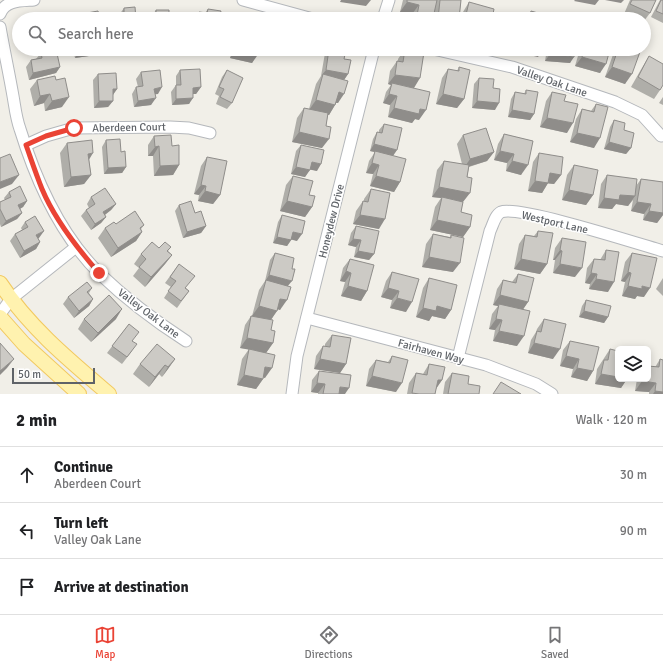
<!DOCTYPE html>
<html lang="en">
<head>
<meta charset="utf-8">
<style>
  body { margin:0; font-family:Signika,sans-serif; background:#f2f2f2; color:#202124 }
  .controls { position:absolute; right:12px; bottom:12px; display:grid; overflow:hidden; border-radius:6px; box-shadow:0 2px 10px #0003 }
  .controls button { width:36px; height:36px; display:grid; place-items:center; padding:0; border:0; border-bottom:1px solid #e0e0e0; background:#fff; color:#202124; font:20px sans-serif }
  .scale { position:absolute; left:12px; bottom:10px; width:83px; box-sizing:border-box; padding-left:4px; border:2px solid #5f6368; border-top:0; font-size:11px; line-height:14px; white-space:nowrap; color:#5f6368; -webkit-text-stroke:3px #fff; paint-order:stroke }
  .stop { position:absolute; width:12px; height:12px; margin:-9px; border:3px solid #ea4335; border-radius:50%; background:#fff }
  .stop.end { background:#ea4335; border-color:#fff; box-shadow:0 1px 4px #0008 }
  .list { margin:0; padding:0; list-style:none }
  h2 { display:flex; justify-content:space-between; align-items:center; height:52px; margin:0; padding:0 16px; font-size:17px }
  h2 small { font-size:13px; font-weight:400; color:#757577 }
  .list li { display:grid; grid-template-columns:26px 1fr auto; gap:12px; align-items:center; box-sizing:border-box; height:56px; padding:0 16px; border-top:1px solid #e0e0e0 }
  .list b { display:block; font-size:15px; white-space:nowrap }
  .list p { margin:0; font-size:13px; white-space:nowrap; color:#757577 }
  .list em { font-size:13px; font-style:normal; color:#757577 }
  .icon { flex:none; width:22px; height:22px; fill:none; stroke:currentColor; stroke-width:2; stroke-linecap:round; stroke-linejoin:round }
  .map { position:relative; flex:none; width:663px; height:394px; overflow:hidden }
  .search { position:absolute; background:#fff; box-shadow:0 2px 10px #0003; left:12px; right:12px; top:12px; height:44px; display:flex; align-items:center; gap:10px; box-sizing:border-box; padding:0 14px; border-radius:22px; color:#757577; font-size:15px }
  .sheet { height:220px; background:#fff }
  nav { display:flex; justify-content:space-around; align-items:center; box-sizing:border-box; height:56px; border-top:1px solid #e0e0e0; background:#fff; font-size:11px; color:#757577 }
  nav a { display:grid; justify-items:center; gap:2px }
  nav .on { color:#ea4335 }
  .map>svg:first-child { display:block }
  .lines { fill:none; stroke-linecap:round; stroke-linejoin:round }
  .minor-casing { stroke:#b5b8bc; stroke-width:13 }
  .major-casing { stroke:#f2c960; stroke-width:16 }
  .minor { stroke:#fff; stroke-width:11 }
  .major { stroke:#fff2af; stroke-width:14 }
  .wall { fill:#afaea9 }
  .shaded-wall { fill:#8f8d8a }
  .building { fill:#cccac5; stroke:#8f8d8a }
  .route { stroke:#ea4335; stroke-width:5 }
  .labels { text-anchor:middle; stroke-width:3; stroke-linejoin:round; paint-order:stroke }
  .street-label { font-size:11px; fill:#5f6368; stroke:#fff }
</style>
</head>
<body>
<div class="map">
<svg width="663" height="394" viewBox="0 0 663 394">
  <rect width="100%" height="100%" fill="#f1efe8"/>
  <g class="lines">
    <defs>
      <g id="minor">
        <path d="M243,0l70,19"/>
        <path d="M0,14c5,-14 21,-13 34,-14"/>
        <path d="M383,19l6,-19"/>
        <path d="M0,27c4,23 9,46 13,69 2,11 3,22 7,33 16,52 40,106 80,145 26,25 55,47 86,67"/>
        <path d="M433,49l79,18 103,35 27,13 19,21"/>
        <path d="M26,145l20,-9 28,-8 96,-1 19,1 21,5"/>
        <path d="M0,314l11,-15 65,-52"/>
        <path d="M307,318l179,47 50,19 16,10"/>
        <path d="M458,358l32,-127c3,-6 5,-16 11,-19 17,-7 138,32 162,39"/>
        <path d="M292,394l5,-38 77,-307"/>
      </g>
      <g id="major">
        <path d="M0,283c29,44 69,77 109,111"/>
        <path d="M0,317l24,27 55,50"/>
      </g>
    </defs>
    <!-- minor casing -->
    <use href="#minor" class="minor-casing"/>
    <!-- major casing -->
    <use href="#major" class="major-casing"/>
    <!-- minor -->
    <use href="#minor" class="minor"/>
    <!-- major -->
    <use href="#major" class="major"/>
  </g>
  <!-- wall -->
  <g class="wall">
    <path d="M403,0h58l-2,19h-48l1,-5 -12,-2z"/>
    <path d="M630,0h26l-6,13 -6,8v-2h-8l-12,-5z"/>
    <path d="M660,0h3v23l-12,-6z"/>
    <path d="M469,2l23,17h-31l2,-7z"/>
    <path d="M124,8l12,11h-23l1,-1h3z"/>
    <path d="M208,9l11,10h-25l5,-7 6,1z"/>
    <path d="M156,10l13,9h-23l2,-3h4z"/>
    <path d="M531,11l21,8h-26z"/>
    <path d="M87,13l13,6h-17z"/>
    <path d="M73,49h21l-5,7 -14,2z"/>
    <path d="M108,49h24l-2,2 -21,2z"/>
    <path d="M232,49h28l-8,14 -22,-5z"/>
    <path d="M328,49h14l2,10 4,15 -4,6 -6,23h-2l-1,2 -6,10h-1l-6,33 -30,-6 5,-24 7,-10 5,1 7,-25 5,-8 4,-23z"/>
    <path d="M405,49l9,39 5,32 -4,-1 -3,4 -24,-6 2,-12 -7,-2 3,-11 5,-7 -3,-1 2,-13 7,-10h1v-2z"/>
    <path d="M547,49h28l-5,14 -25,-2z"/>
    <path d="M580,49h30l-10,24 -25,-7z"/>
    <path d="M615,49h26l-16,35 -20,-7z"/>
    <path d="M41,53l19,14 -4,6 -27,7 -3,-13 5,-7 5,-1z"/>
    <path d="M649,56l11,34 -6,9 -23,-12 12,-21z"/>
    <path d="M459,67l5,32 -7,9 -21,-4 6,-26 6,-9 9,2z"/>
    <path d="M180,70l21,17 -5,7h-3l-4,10 -17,1 -1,-13 5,-7v-9z"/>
    <path d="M227,70l5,33 -5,6 -11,-5 3,-8 -4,-2 7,-17z"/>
    <path d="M141,72l17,22h-3l-4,11 -17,2 -2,-13 4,-7h2l-2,-8z"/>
    <path d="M98,74l19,15 -4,6v6l-5,6 -14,1 -1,-28z"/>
    <path d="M479,78l14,10 2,22 -23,-2 2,-24z"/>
    <path d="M37,80l25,27 -17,4 -1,-8 -10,3 -4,-17z"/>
    <path d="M526,90l8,24 -4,6 -22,-3 3,-18 4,-7 9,2z"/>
    <path d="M552,92l12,9 3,32 -27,-6 6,-26z"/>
    <path d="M663,97v8l-4,-2z"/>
    <path d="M596,104l-2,44 -24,-6 6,-23 6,-10 9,2z"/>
    <path d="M614,120l17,28 -5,6 -22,-5 6,-22z"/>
    <path d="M384,124l16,58 -6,10 -24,-6 3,-12 -7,-1 3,-12 6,-9 -5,-1 3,-12 4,-7 2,1v-3z"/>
    <path d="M504,134l29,7 -12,34 -15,-4 1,-8 -13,-3 4,-16z"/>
    <path d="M463,135l31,17 -7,9 -18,6 -8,45 9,15 -7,10 -33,-7 5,-23 6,-9 -9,-1 5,-27 7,-9 18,3 -5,-20z"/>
    <path d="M154,136l18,10 7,19 -6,10 -19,1 -1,-20h-5v-11z"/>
    <path d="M106,140l15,12 5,15 -4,6 -18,1 -2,-27z"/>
    <path d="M67,143l22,16 2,16 -7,9 -20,3 -4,-34z"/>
    <path d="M301,145l16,26 -7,-2 -5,8 -14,-3 5,-23z"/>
    <path d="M539,153l22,22 -7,9 -6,-1 -6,10 -14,-2 5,-29z"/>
    <path d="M207,157l13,38 -7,9 -15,-3 1,-6 -5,-1 7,-28z"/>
    <path d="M574,165l19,30 -7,10 -24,-5 5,-25z"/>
    <path d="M607,175l29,11 5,-7 22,3v33l-6,8 -14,-3 1,-6 -13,-3 2,-11 -5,6 -12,-2 -4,5 -14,-1 3,-24z"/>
    <path d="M293,176l16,19 3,12 -7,10 -25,-6 6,-26z"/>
    <path d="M371,189l8,40 -26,-5 3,-13 7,-10h1v-2z"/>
    <path d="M9,192l18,9 -4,6 -3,2 2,4 -5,6 -16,8 -1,-3v-22l5,-2 -1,-2z"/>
    <path d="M91,197l25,7 -5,6 -6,5 1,2 -5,6 -10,7 -10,-14 5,-6 3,-2 -2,-4z"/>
    <path d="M179,205l16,8 11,13 -5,7 -18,5 -8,-27z"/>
    <path d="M282,215l15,26 -5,-2 -5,7 -14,-3 5,-21z"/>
    <path d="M25,222l14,16h-1l2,4 -4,7 -16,9 -10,-17 5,-7 7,-4 -1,-2z"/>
    <path d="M116,224l28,1 -3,4 1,3 -6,9 -25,16 -13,-19 7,-10z"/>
    <path d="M356,226l18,28 -5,6 -15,-3 2,-10 -8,-2 3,-12z"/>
    <path d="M538,231l9,33 -7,10 -26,-5 5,-25 6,-9 9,1z"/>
    <path d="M433,234l17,3 1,-2 2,37 -31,-5 4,-23z"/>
    <path d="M562,238l13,39 -22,-4 2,-13h-2l2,-12z"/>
    <path d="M171,247l-3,4 4,4 -7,9 -20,23 -12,-11 6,-8 -5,-4 7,-10 18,-6z"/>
    <path d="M606,250l2,42 -19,-3 1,-5 -5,-1 2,-15 7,-9 6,1z"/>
    <path d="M275,253l13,33 -8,24 -2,-1 -7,11v10l2,13 -7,10 -1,25 -2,-1v2l-7,10 -19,-4 5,-26 7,-10 -9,-1 5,-23 6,-9 6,1 -5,-1 7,-26 6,-9 5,-21z"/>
    <path d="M632,253l12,44 -7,-1 -2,3 -13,-3 3,-14 -4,-1 4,-19z"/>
    <path d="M350,259l17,32 -6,10 -20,-5 4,-14 -5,-1 3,-13z"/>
    <path d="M179,264l7,24 3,3 -12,17 -13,-10 7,-11 -6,-4z"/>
    <path d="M392,272l14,40 -16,-4 2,-8 -11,-3 5,-16z"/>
    <path d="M518,274l10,28 -5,7 -6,37 -24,-5 2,-11 -6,-1 3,-15 6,-8 -5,-1 4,-16 6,-9 9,2z"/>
    <path d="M429,278l22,32 -6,9 -13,-3 -3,5 -13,-4 7,-29z"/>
    <path d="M663,278v18l-7,-7z"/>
    <path d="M92,288l-3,5 4,6 -4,7 -15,12 -11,-14 5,-7z"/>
    <path d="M586,300l22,17 -4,6 -25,-6 3,-11z"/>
    <path d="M84,319h32l-25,23 -13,-13z"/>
    <path d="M544,319l9,40 -25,-6 3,-13 5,-8 1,-3z"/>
    <path d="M129,324l4,17 -1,10 -10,13 -15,-11z"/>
    <path d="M332,335l14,29 -6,9 -26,-4 2,-13 7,-10h2v-2z"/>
    <path d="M570,341l23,30 -6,10 -16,-4 2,-8 -13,-3 3,-16z"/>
    <path d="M610,349l8,30h9l-6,9 -26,-4 2,-15z"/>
    <path d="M392,356l4,36 -30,-6 3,-17 7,-9 12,2z"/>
    <path d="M175,359l-13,18 -3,-3 -10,13 -16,-13 7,-10z"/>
    <path d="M660,359l3,35h-14v-2l-14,-1 2,-12h11z"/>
    <path d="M429,364l13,16 -6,9 -1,5h-28l2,-11 7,-10 7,1z"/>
    <path d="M319,371l26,23h-27v-1l-7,-1 1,-12z"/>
    <path d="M452,373l16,11 11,10h-36l2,-12z"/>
  </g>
  <!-- shaded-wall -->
  <g class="shaded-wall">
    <path d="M341,0h30l-5,6 -26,-4z"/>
    <path d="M575,0h24l-4,5 -21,-4z"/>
    <path d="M605,0h19l-3,3z"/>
    <path d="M407,2l12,3 -7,9 -12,-2z"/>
    <path d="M417,15l16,3 -1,1h-18z"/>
    <path d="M81,49h13l-5,7 -14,2z"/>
    <path d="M111,49h21l-2,2 -21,2z"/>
    <path d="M236,49h2l21,4 -7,10 -22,-5z"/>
    <path d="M519,49h24l-5,8 -21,-5z"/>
    <path d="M550,54l24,3 -4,6 -25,-2z"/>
    <path d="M582,57l24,7 -6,9 -25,-7z"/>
    <path d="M60,67l-4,6 -27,7 4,-7z"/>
    <path d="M612,67l20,7 -7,10 -20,-7z"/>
    <path d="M326,70l22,4 -4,6 -21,-6 -2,2z"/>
    <path d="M395,75l25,3 -6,10 -22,-5 -1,2 -3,-1z"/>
    <path d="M162,87l-4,7 -8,1 4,-6z"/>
    <path d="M201,87l-5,7h-8l5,-6z"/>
    <path d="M113,89h4l-5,7z"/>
    <path d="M339,92l5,2 -6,9 -6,-1z"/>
    <path d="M50,94l-6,9 -10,3 6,-10z"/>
    <path d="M389,94l8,2 -7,9 -7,-2z"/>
    <path d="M443,94l21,5 -7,9 -21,-4z"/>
    <path d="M69,97l-7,10 -17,4 7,-10z"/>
    <path d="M156,98l-5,7 -17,2 4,-6z"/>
    <path d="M193,98l-4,6 -17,1 4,-6z"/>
    <path d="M316,100l19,5 -6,10 -20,-5z"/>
    <path d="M99,101h14l-5,6 -14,1z"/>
    <path d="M477,101l22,2 -4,7 -23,-2z"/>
    <path d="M394,108l26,1 6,1 -7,10 -4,-1 -3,4 -24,-6z"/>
    <path d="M512,110l22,4 -4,6 -22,-3z"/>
    <path d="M547,118l26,5 -6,10 -27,-6z"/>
    <path d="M299,132l30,7 -7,9 -30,-6z"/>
    <path d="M577,133l23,5 -6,10 -24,-6z"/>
    <path d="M609,142l22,6 -5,6 -22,-5z"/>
    <path d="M374,144l23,6 -4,6 -23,-5z"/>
    <path d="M159,146l-6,10h-5l7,-9z"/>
    <path d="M500,151l14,3 -7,9 -13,-3z"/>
    <path d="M494,152l-7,9 -23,7 6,-9z"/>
    <path d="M93,153l-6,10 1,-9z"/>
    <path d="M512,161l16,4 -7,10 -15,-4z"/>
    <path d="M312,162l9,2 -4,7 -10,-2z"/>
    <path d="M372,163l7,2 -6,9 -7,-1z"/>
    <path d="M179,165l-6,10 -19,1 6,-10z"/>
    <path d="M126,167l-4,6 -18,1 4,-6z"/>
    <path d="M296,167l14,3 -5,7 -14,-3z"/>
    <path d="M550,173l11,2 -7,9 -11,-1z"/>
    <path d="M19,175l-7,9 -12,5v-7z"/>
    <path d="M91,175l-7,9 -20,3 7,-10z"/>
    <path d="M376,176l24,6 -6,10 -24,-6z"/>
    <path d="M535,181l13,2 -6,10 -14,-2z"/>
    <path d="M201,185l5,1 -7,9 -5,-1z"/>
    <path d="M439,187l31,6 -7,9 -21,-5 -1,1 -9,-1z"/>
    <path d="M569,190l24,5 -7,10 -24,-5z"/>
    <path d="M205,191l15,4 -7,9 -15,-3z"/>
    <path d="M620,195l15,1 -7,10 -12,-2 -4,5 -14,-1 6,-10z"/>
    <path d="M27,201l-4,6 -9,5 4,-7z"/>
    <path d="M287,201l25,6 -7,10 -25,-6z"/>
    <path d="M637,202l14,2 -7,10 -13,-3z"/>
    <path d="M116,204l-5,6 -12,9 4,-7z"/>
    <path d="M649,211l14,2v2l-6,8 -14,-3z"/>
    <path d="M22,213l-5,6 -16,8 5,-6z"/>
    <path d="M360,215l25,4 -6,10 -26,-5z"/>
    <path d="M106,217l-5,6 -10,7 4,-6z"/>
    <path d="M437,220l33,7 -7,10 -33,-7z"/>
    <path d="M206,226l-5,7 -18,5 4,-6z"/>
    <path d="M44,231l-5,7 -7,4 4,-7z"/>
    <path d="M142,232l-6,9 -25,16 7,-9z"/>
    <path d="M293,232l9,2 -5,7 -8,-2z"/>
    <path d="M277,237l14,3 -4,6 -14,-3z"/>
    <path d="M353,239l8,1 -5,7 -8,-2z"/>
    <path d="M40,242l-4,7 -16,9 4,-7z"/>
    <path d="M560,250l2,1 -7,9h-2z"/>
    <path d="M358,251l16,3 -5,6 -15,-3z"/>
    <path d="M172,255l-7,9 -20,23 6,-10z"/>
    <path d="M429,257l31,6 -7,9 -31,-5z"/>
    <path d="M521,259l26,5 -7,10 -26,-5z"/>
    <path d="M560,264l22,4 -7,9 -22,-4z"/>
    <path d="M346,271l5,2 -6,9 -5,-1z"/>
    <path d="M628,272l3,1 -6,9 -4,-1z"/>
    <path d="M591,273l6,1 -7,10 -5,-1z"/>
    <path d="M269,275l23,6 -5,6 -21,-7z"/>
    <path d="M596,279l18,3 -6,10 -19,-3z"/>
    <path d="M348,286l19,5 -6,10 -20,-5z"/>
    <path d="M628,286h14l8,2 -6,9 -7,-1 -2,3 -13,-3z"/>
    <path d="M388,288l11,3 -7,9 -11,-3z"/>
    <path d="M500,295l28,7 -6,9 -23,-7 -1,2 -5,-1z"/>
    <path d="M397,298l15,4 -6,10 -16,-4z"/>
    <path d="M93,299l-4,7 -15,12 5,-7z"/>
    <path d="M280,299l7,1 -7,10 -6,-2z"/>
    <path d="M259,306l18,5 -7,10 -18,-5z"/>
    <path d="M437,306l14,4 -6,9 -13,-3 -3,5 -13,-4 7,-9z"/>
    <path d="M122,309l-6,10 -25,23 7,-9z"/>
    <path d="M584,311l24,6 -4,6 -25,-6z"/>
    <path d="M496,319l6,1 -7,10 -6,-1z"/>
    <path d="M499,331l25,5 -7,10 -24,-5z"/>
    <path d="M247,338l26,5 -7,10 -26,-5z"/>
    <path d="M534,343l26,6 -7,10 -25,-6z"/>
    <path d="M566,356l13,3 -6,10 -13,-3z"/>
    <path d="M14,359l-7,9 -7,7v-4z"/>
    <path d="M175,359l-7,10 -6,8 6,-10z"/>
    <path d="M320,359l26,5 -6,9 -26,-4z"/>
    <path d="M165,365l-6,9 -10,13 6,-10z"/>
    <path d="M265,367l7,1 -7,10 -6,-2z"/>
    <path d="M577,368l16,3 -6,10 -16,-4z"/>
    <path d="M601,374l17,3v2h9l-6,9 -26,-4z"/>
    <path d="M244,375l19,4 -7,10 -19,-4z"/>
    <path d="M372,376l30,7 -6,9 -30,-6z"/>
    <path d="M438,380h4l-7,10z"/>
    <path d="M642,381l14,2 -7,9 -14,-1z"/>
    <path d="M317,383l8,1 -7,9 -7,-1z"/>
    <path d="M340,387l9,1 -4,6h-10z"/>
    <path d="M655,391l8,1v2h-10z"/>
  </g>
  <!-- building -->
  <g class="building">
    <path d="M407,0h30l-4,18 -16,-3 2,-10 -12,-3z"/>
    <path d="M440,0h21l-2,19h-21z"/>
    <path d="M632,0h24l-6,13 -20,-9z"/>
    <path d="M661,0h2v14l-7,-3z"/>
    <path d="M469,2l25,7 -2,10h-27z"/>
    <path d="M135,7l1,12h-22v-1l10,-1v-9z"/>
    <path d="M208,9l13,2 -2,8h-21l1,-7 8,1z"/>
    <path d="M156,10h13v9h-21v-3l8,-1z"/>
    <path d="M98,11l2,8h-12l-1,-6z"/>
    <path d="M531,11l21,6v2h-22z"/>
    <path d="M255,16l11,2v1h-12z"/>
    <path d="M496,16l20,3h-20z"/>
    <path d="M56,49l4,18 -27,6 -2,-13 11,-2 -1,-5z"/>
    <path d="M238,49h22l-1,4z"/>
    <path d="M329,49l17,1 -2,9 7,1 -3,14 -22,-4z"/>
    <path d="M405,49l19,3 -4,26 -25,-3 2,-14 6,1z"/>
    <path d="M550,49h25l-1,8 -24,-3z"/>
    <path d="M584,49h26l-4,15 -24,-7z"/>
    <path d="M618,49h23l-9,25 -20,-7z"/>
    <path d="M649,56l14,8v21l-3,5 -22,-13z"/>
    <path d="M459,67l11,3 -6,29 -21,-5 5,-25 11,2z"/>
    <path d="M200,69l1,18 -8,1v10l-17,1v-14h5l-1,-15z"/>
    <path d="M160,70l2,17 -8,2 2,9 -18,3 -2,-14 7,-1 -2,-14z"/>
    <path d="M227,70l16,8 -11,25 -12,-6 4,-8 -5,-2z"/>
    <path d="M116,73l1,16h-4v12h-14l-1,-27z"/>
    <path d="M323,74l25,7 -4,13 -5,-2 -4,13 -19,-5z"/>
    <path d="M55,76l1,4 9,-2 4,19 -17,4 -2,-7 -10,2 -3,-16z"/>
    <path d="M479,78l15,1 -1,9 7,1 -1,14 -22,-2z"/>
    <path d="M392,83l38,9 -4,18 -6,-1 -1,5 -25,-6 3,-12 -8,-2z"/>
    <path d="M526,90l12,2 -4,22 -22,-4 3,-18 11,2z"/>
    <path d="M552,92l14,3 -2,6 14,3 -5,19 -26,-5z"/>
    <path d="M596,104l12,3 -8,31 -23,-5 5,-24 12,3z"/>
    <path d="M304,108l24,5 -2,13 5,1 -2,12 -30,-7z"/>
    <path d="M614,120l11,3 -1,7 10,3 -3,15 -22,-6z"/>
    <path d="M384,124l18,4 -5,22 -23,-6 3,-12 5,1z"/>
    <path d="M486,128l8,24 -24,7 -7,-24z"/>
    <path d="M504,134l29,7 -5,24 -16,-4 2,-7 -14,-3z"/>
    <path d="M171,135l1,11 7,-1v20l-19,1 -1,-20 -4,1 -1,-11z"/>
    <path d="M120,139l1,13 4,-1 1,16 -18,1 -2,-28z"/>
    <path d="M92,140l1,13 -5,1 3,21 -20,2 -4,-34z"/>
    <path d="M301,145l23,5 -3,14 -9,-2 -2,8 -14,-3z"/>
    <path d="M375,151l31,8 -6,23 -24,-6 3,-11 -7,-2z"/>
    <path d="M539,153l24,4 -2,18 -11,-2 -2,10 -13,-2z"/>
    <path d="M10,154l9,21 -19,7v-24z"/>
    <path d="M207,157l20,4 -7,34 -15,-4 1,-5 -5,-1z"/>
    <path d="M444,161l25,4 -2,12 5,1 -2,15 -31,-6z"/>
    <path d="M574,165l24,5 -5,25 -24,-5z"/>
    <path d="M607,175l30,4 -2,17 -15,-1 -1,5 -15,-2z"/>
    <path d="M293,176l20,5 -4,14 6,1 -3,11 -25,-6z"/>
    <path d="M641,179l22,3v31l-14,-2 2,-7 -14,-2z"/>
    <path d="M20,186l7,15 -9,4 4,8 -16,8 -6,-12v-7l11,-5 -2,-5z"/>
    <path d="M105,188l11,16 -13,8 3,5 -11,7 -9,-14 9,-6 -4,-7z"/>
    <path d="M371,189l19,4 -5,26 -25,-4 3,-14 5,1z"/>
    <path d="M442,197l21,5 -2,10 11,3 -2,12 -33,-7z"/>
    <path d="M191,201l4,12 6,-2 5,15 -19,6 -8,-27z"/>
    <path d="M135,211l9,14 -4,3 2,4 -24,16 -13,-20 9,-6 2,2z"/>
    <path d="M282,215l23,6 -3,13 -9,-2 -2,8 -14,-3z"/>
    <path d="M35,216l9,15 -8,4 4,7 -16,9 -9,-17 13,-7 -3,-5z"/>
    <path d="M356,226l23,5 -5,23 -16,-3 3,-11 -8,-1z"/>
    <path d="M538,231l15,2 -6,31 -26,-5 4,-24 12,2z"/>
    <path d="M433,234l18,4v-3l13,3 -4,25 -31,-6z"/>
    <path d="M562,238l24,4 -4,26 -22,-4 2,-13 -2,-1z"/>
    <path d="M152,242l7,6 6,-6 6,5 -4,4 5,4 -21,22 -12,-10 7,-8 -5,-5z"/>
    <path d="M606,250l13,2 -5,30 -18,-3 1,-5 -6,-1 3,-14 11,1z"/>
    <path d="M275,253l19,5 -2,11h3l-3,12 -23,-6z"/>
    <path d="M632,253l25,5 -7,30 -8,-2v3l-14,-3 3,-13 -3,-1z"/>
    <path d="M350,259l24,6 -7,26 -19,-5 3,-13 -5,-2z"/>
    <path d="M179,264l16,12 -10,12 4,3 -8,10 -13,-10 8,-10 -6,-4z"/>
    <path d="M392,272l27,7 -7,23 -15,-4 2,-7 -11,-3z"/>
    <path d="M518,274l16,4 -6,24 -28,-7 3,-15 13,3z"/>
    <path d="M429,278l28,7 -6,25 -14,-4 -1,5 -13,-3z"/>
    <path d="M266,280l25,7 -4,13 -7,-1 -3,12 -18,-5z"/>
    <path d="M87,282l5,6 -5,4 6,7 -14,12 -11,-14z"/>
    <path d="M109,295l13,14 -24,24 -14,-14z"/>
    <path d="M586,300l25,6 -3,11 -24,-6z"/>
    <path d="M499,304l31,7 -6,25 -25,-5 3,-11 -6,-1z"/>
    <path d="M251,316l22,4 -2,10 4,1 -2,12 -26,-5z"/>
    <path d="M544,319l22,5 -6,25 -26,-6 3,-12 4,1z"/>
    <path d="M129,324l10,8 -7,9 5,3 -10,13 -15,-11z"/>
    <path d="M332,335l19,3 -5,26 -26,-5 3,-13 7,1z"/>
    <path d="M570,341l29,6 -6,24 -16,-3 2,-9 -13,-3z"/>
    <path d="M0,343l14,16 -14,12z"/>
    <path d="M157,344l18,15 -7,8 -3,-2 -10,12 -15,-13z"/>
    <path d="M249,349l26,6 -3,13 -7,-1 -2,12 -19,-4z"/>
    <path d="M610,349l8,2v26l-17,-3 3,-14h4z"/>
    <path d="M392,356l16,4 -6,23 -30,-7 4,-16 14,3z"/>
    <path d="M660,359l3,1v32l-8,-1 1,-8 -14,-2v-2h6v-13l11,1z"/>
    <path d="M429,364l16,3 -3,13h-4l-3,14h-16l-7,-1 4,-20 11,2z"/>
    <path d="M319,371l32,4 -2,13 -9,-1 -1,7h-16l2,-10 -8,-1z"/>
    <path d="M452,373l17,3 -1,8 12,2 -1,8h-31z"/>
    <path d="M501,382l20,12h-28z"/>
  </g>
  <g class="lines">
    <!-- route -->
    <path class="route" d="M74,128l-28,8 -20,9c5,14 10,29 16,44 13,31 35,59 57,84"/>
  </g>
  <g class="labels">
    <!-- street labels -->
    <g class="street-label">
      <text transform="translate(552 81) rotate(19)" y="4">Valley Oak Lane</text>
      <text transform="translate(129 127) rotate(-1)" y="4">Aberdeen Court</text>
      <text transform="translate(331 221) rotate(-76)" y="4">Honeydew Drive</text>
      <text transform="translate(555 222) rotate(13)" y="4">Westport Lane</text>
      <text transform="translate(149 313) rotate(37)" y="4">Valley Oak Lane</text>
      <text transform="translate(431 351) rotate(15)" y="4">Fairhaven Way</text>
    </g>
  </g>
</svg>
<div class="controls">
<button><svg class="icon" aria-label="layers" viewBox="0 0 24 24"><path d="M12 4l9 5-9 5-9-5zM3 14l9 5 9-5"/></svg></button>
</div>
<div class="scale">50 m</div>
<div class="stop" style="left:74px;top:128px"></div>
<div class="stop end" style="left:99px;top:273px"></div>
<div class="search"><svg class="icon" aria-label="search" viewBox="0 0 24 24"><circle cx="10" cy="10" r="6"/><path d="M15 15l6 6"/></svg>Search here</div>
</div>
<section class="sheet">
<h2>2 min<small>Walk · 120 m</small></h2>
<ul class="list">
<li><svg class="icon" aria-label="ahead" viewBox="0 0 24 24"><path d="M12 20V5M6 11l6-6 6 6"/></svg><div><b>Continue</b><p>Aberdeen Court</p></div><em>30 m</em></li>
<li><svg class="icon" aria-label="left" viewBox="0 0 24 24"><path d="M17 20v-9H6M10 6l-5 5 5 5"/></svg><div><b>Turn left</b><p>Valley Oak Lane</p></div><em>90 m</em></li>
<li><svg class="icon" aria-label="arrive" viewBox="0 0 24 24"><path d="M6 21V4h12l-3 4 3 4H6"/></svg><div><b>Arrive at destination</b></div></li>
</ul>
</section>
<nav>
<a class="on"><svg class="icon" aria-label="map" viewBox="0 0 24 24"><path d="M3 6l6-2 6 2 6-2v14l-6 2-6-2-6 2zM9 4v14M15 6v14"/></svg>Map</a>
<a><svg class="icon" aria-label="directions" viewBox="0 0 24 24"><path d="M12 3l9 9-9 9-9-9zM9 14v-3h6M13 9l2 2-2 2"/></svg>Directions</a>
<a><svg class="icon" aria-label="saved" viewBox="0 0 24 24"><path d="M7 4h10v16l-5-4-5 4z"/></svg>Saved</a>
</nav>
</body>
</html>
